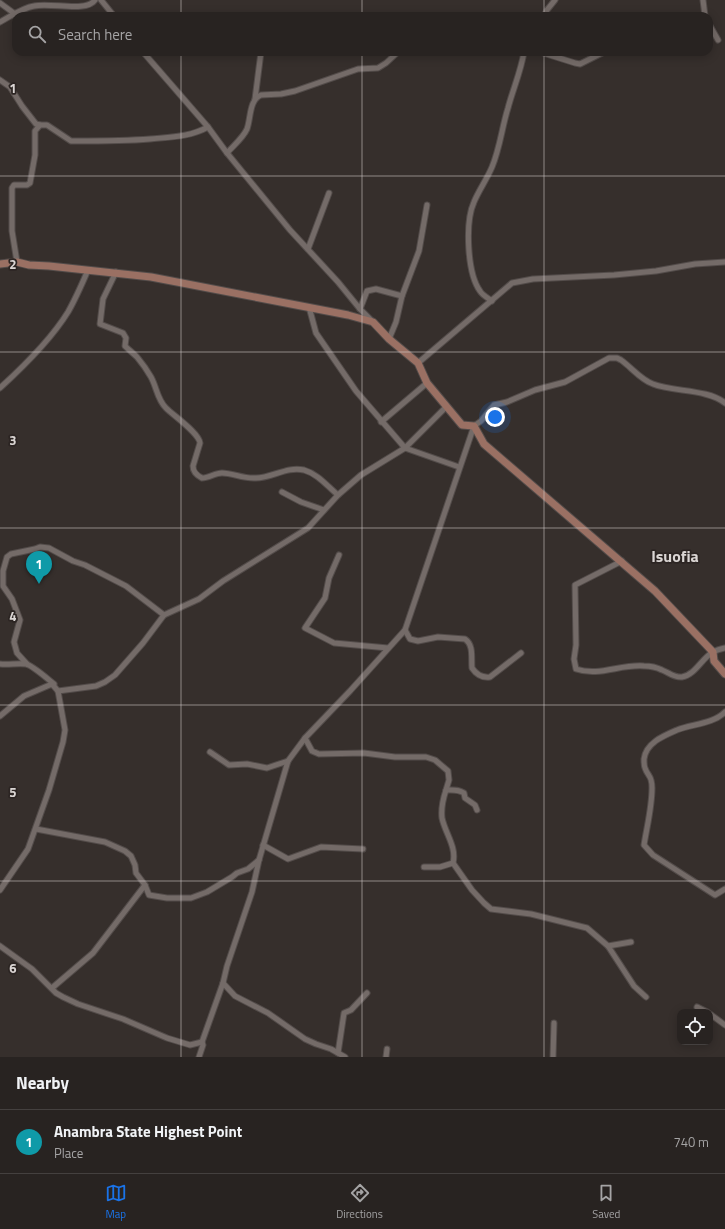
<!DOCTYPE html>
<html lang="en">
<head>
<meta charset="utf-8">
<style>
  body { margin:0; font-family:"Titillium Web",sans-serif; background:#302b2a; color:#f1f3f6 }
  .controls { position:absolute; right:12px; bottom:12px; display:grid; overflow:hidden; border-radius:8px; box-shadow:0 2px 10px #0003 }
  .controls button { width:36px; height:36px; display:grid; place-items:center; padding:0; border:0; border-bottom:1px solid #44403f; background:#282321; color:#f1f3f6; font:20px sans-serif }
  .you { position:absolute; left:495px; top:417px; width:14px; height:14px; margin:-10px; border:3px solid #fff; border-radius:50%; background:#1a73e8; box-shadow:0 0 0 6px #1a73e833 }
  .badge { display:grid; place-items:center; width:26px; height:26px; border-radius:50%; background:#1a73e8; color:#fff; font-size:13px; font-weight:700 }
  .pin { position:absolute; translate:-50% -33px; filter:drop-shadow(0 1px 2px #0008) }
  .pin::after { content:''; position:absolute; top:21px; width:14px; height:12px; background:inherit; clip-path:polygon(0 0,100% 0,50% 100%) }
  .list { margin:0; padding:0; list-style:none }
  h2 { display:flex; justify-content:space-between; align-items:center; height:52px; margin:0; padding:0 16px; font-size:17px }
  h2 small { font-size:13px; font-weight:400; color:#a5a4a5 }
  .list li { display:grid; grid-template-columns:26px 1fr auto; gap:12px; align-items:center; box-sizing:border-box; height:64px; padding:0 16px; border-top:1px solid #44403f }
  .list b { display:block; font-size:15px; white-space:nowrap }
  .list p { margin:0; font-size:13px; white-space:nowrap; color:#a5a4a5 }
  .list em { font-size:13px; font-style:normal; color:#a5a4a5 }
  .icon { flex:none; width:22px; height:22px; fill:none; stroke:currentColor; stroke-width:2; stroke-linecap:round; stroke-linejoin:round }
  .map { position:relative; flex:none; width:725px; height:1057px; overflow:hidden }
  .search { position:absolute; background:#282321; box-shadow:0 2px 10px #0003; left:12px; right:12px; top:12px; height:44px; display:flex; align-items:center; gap:10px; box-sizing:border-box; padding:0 14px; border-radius:12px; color:#a5a4a5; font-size:15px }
  .sheet { height:116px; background:#282321 }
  nav { display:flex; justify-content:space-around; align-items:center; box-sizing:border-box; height:56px; border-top:1px solid #44403f; background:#282321; font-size:11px; color:#a5a4a5 }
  nav a { display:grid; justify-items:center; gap:2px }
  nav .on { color:#1a73e8 }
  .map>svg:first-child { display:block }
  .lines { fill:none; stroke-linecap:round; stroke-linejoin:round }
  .minor-casing { stroke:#534c4a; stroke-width:7 }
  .secondary-casing { stroke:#534c4a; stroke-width:9 }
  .minor { stroke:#746b68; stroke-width:5 }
  .secondary { stroke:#9a7063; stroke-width:7 }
  .grid { fill:none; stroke:#dbd6d4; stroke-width:1; stroke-opacity:0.55 }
  .labels { text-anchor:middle; stroke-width:3.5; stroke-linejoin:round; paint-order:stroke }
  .quarter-label { font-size:16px; font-weight:bold; fill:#dbd6d4; stroke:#2c2523 }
  .grid-label { font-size:13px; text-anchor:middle; font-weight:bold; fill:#dbd6d4; stroke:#2c2523; stroke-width:3.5; stroke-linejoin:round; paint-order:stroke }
</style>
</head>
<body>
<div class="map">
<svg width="725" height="1057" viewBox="0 0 725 1057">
  <rect width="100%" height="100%" fill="#362f2c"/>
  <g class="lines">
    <defs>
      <g id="minor">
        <path d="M101,0l13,16"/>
        <path d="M703,0l2,16"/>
        <path d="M0,3l15,11"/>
        <path d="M544,16l3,-6 8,-10"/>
        <path d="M0,22c11,-6 22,-14 34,-16 17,-4 52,7 61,-6"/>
        <path d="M709,24l9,16"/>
        <path d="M143,52l65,75 19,26 63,77 48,52 22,27 12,12"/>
        <path d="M540,52l35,11 5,1 24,-12"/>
        <path d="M0,80l10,7 12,19 14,18 4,1"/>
        <path d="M255,99l6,-47"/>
        <path d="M227,153c6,-7 16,-15 20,-24 4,-11 2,-29 14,-34l20,-1 14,-3 63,-22 20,-1 8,-5 12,-11"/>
        <path d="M308,249l21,-56"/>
        <path d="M17,262l-5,-31v-43l2,-3h13l3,-2 5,-28v-24l5,-6h7l24,16h4c26,0 50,0 75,-2 20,-2 40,-2 58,-12"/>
        <path d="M116,272l-13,27 -3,25 23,9 3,5 -1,8c4,4 8,7 12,11 5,6 10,13 14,20 6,11 6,22 15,31 8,8 33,25 34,35l-7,23c0,6 3,9 9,12 7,0 13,-5 20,-5 11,0 21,6 34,5 16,0 31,-12 48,-8 14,4 23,16 34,25"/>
        <path d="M492,301c-4,-3 -10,-6 -12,-10 -13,-18 -15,-69 -6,-89 5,-12 13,-23 18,-35 8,-19 10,-40 16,-59 5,-19 13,-37 16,-56"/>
        <path d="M309,307l7,26 40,58 49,57 54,19"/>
        <path d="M360,309l7,-18 9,-2 26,7"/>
        <path d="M389,339l7,-17 6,-26 17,-45 8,-46"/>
        <path d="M418,363l94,-80 21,-4 81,-4 42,-4 39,-7 30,-2"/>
        <path d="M0,388c23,-21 52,-50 68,-76 8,-14 14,-28 20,-42"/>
        <path d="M381,422l46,-39"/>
        <path d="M282,492l19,10 23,8"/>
        <path d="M339,555l-10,23 -4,20 -20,30 29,15 54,5"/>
        <path d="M622,561l-47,24 1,60 -2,14 2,10c23,8 44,-5 68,-3 6,0 12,1 18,4 6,2 12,8 20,7 13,-2 20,-19 31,-25 4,-2 8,-3 12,-4"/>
        <path d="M405,630l5,9 8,2 20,-4 27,2c9,6 6,19 7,29 4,6 10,10 18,9l31,-24"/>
        <path d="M0,664c9,1 17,-1 26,0 6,1 23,16 28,20h-2"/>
        <path d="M27,664l-10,-11 -3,-11 6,-22 -8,-21 -9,-13v-15l4,-14 4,-3 24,-5 5,-2 9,1 24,13 12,4 41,21 38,29"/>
        <path d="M725,712c-12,12 -33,12 -48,18 -14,6 -31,13 -33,29 0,3 0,7 1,9 3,9 7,7 7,20 0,19 -5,38 -8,57l9,10 62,40 10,-6"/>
        <path d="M0,716l24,-20 28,-12 6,7 38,-5 9,-4 10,-7 28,-32 21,-28 35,-16 24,-18 85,-53 30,-33 23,-20 44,-27 41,-41"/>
        <path d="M305,738l7,13 7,3 45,-1 31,4h31l9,3 13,11 1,9 -3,10c7,0 12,-1 18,3l1,5 10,7 2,5"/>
        <path d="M210,752l19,13 18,-1 20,4 21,-7"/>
        <path d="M446,790c-3,9 -5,19 -4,28 3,15 15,29 11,45l19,27 12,13 7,6 40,5 56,14 21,18 26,40 12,11"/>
        <path d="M36,829l69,13 20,9 6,5 4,9 1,8 9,12 4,10 18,3h24l16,-6 25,-15 5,-4 11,-4 11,-9"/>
        <path d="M263,845l25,14 33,-12 42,2"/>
        <path d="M424,867h16l13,-4"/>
        <path d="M0,890l28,-41 21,-59 14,-48 2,-12 -7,-39"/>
        <path d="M0,946l32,23 24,24 7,4 15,7 45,15 44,19 23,7 12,-3"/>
        <path d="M608,946l23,-4"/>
        <path d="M223,983l12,13 33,17 37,26 11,5 15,5 14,8"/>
        <path d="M52,988l41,-35 52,-68"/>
        <path d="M697,1007l10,5"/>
        <path d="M710,1014l15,11"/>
        <path d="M338,1053l6,-40 7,-3 16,-17"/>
        <path d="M199,1057l4,-12 -1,-3 21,-59 4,-17 25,-74 7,-32 29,-99 17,-23 45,-47 55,-61 69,-204 7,-5 13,-16 13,-3 28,-12 30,-8 44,-24h8l4,2c10,7 20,20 32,24 20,8 55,5 72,19"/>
        <path d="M386,1057l1,-8"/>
        <path d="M553,1057l1,-34"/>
      </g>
      <path id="secondary" d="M0,264l17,-2 12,3 20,1 102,11 197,38 25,7 16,17 29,24 9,20 35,42 12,1 10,18 171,147 58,61 1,9 11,13"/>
    </defs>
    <!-- minor casing -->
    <use href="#minor" class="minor-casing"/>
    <!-- secondary casing -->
    <use href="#secondary" class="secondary-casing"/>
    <!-- minor -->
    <use href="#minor" class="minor"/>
    <!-- secondary -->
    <use href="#secondary" class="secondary"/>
  </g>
  <!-- grid -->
  <path class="grid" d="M181,0v16M362,0v16M544,0v16M181,52v1005M362,52v1005M544,52v1005M0,176h725M0,352h725M0,528h725M0,705h725M0,881h725"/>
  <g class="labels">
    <!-- quarter labels -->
    <g class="quarter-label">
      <text x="675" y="562">Isuofia</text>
    </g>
  </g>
  <g class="grid-label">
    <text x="13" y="93">1</text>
    <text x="13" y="269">2</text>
    <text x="13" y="445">3</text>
    <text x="13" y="621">4</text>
    <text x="13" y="797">5</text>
    <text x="13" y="973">6</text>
  </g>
</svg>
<div class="controls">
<button><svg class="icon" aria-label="locate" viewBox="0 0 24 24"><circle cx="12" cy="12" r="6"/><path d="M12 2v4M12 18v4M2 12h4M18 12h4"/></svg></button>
</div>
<div class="you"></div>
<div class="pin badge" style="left:39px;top:584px;background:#0f9aa8">1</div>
<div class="search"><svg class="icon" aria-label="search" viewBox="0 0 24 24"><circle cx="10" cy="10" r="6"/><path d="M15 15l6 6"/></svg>Search here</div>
</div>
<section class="sheet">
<h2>Nearby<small></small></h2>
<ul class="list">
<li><span class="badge" style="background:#0f9aa8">1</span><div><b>Anambra State Highest Point</b><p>Place</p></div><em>740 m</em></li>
</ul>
</section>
<nav>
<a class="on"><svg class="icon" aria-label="map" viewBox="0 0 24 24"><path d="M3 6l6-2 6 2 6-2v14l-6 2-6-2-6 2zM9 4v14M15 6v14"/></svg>Map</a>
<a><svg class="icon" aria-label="directions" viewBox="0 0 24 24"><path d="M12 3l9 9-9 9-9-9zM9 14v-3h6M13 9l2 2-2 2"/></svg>Directions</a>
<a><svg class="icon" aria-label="saved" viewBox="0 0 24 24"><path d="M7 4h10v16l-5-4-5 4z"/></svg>Saved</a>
</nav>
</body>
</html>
